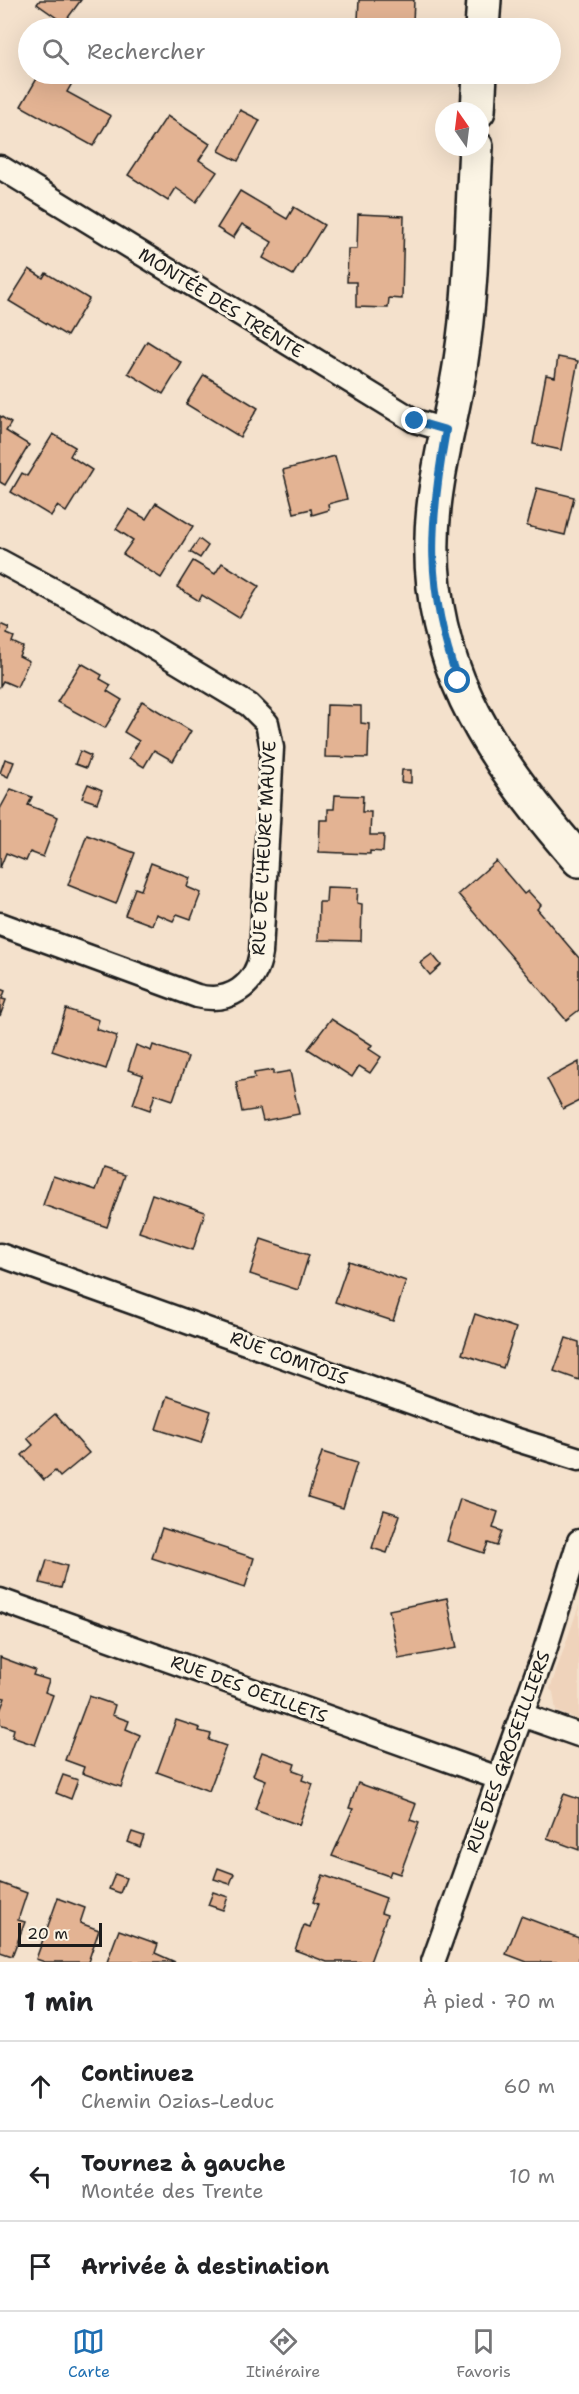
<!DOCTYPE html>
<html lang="fr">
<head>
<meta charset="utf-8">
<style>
  body { margin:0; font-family:"Shantell Sans",sans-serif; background:#f2f2f2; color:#202124 }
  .compass { position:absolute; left:435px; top:102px; width:54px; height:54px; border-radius:50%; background:#fff; box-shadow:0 6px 24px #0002; rotate:346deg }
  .scale { position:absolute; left:18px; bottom:15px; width:84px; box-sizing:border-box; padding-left:6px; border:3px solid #1c1c1c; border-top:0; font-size:16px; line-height:21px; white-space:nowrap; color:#1c1c1c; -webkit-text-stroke:4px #fcf5e5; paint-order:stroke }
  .stop { position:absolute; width:18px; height:18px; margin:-14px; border:4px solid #1f6fb2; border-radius:50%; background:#fff }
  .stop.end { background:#1f6fb2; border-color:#fff; box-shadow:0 2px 6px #0008 }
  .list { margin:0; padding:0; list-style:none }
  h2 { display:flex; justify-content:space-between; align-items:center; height:78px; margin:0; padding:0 24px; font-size:26px }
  h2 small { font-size:20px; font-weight:400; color:#757577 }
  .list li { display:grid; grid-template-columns:39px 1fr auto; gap:18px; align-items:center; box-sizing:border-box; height:90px; padding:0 24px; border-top:2px solid #e0e0e0 }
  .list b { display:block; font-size:22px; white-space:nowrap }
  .list p { margin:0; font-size:20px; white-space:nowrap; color:#757577 }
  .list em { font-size:20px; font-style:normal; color:#757577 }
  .icon { flex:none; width:33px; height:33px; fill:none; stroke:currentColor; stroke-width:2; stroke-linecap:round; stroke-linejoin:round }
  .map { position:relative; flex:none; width:579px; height:1962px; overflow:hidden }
  .search { position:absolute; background:#fff; box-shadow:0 6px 24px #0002; left:18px; right:18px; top:18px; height:66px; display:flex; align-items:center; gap:15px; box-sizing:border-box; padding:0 21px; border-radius:33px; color:#757577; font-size:22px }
  .sheet { height:348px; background:#fff }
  nav { display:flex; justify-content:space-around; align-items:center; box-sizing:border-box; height:84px; border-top:2px solid #e0e0e0; background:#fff; font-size:16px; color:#757577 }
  nav a { display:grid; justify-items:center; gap:3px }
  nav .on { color:#1f6fb2 }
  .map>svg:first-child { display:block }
  .built { fill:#efd3bb }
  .building { fill:#e3b393; stroke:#1c1c1c; stroke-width:1.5 }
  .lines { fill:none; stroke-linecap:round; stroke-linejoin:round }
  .street-casing { stroke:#1c1c1c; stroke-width:27 }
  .secondary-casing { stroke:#1c1c1c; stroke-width:38 }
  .street { stroke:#fcf5e5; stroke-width:22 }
  .secondary { stroke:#fcf5e5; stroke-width:33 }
  .route { stroke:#1f6fb2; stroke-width:8 }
  .labels { text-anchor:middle; stroke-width:6; stroke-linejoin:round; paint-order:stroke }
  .street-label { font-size:18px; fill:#1c1c1c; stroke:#fcf5e5 }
</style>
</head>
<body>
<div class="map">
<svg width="579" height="1962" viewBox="0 0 579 1962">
  <rect width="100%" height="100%" fill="#f4e1cc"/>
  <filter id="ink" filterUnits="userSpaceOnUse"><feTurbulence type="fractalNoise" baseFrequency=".0167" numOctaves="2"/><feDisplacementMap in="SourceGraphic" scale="12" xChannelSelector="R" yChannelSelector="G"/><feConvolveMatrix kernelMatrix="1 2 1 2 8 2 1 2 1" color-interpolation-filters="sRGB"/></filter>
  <g filter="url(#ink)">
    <!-- built -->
    <path class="built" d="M579,1605v115l-23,-9 -3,-19 -3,-3z"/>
    <!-- building -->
    <g class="building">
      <path d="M40,0h41l-17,23 -27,-19z"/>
      <path d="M359,0h55l-1,22 -55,-2z"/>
      <path d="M44,74h22l9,4 -8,14 44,24 -18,30 -72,-40 18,-31 3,2z"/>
      <path d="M240,110l20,10 -22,41 -19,-10z"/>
      <path d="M167,116l43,28 -11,16 18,12 -21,30 -20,-14 -8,13 -40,-26z"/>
      <path d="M240,191l47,28 7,-12 30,18 -31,50 -30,-17 9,-16 -30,-18 -9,14 -16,-10z"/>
      <path d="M358,214l46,2 -2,83 -13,-1 -1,10 -32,-1v-25h-9l1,-33h9z"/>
      <path d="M29,269l14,9 3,-5 43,26 -22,37 -58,-35z"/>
      <path d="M147,341l35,22 -19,31 -35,-21z"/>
      <path d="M558,357l20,4 -17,89 -28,-6 13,-69 9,2z"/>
      <path d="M204,375l54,33 -18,29 -54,-33z"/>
      <path d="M0,416l11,7 -5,8 23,14 -24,40 -5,-3z"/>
      <path d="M53,434l22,13 -5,9 22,14 -26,42 -9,-6 -6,10 -40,-24 11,-19 5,3z"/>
      <path d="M335,456l12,43 -19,5 1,6 -17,5 -1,-6 -17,4 -11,-43z"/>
      <path d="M537,488l37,9 -9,38 -38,-9z"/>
      <path d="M156,503l37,23 -32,52 -38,-24 10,-14 -17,-11 13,-20 17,10z"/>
      <path d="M199,539l9,7 -8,12 -10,-6z"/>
      <path d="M193,561l22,13 7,-11 37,23 -20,32 -37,-23 -3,6 -22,-14z"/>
      <path d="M0,624l9,4 -2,6 7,3 -2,5 11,5 -4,9 10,5 -12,26 -14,-6 -3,5z"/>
      <path d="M81,663l21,12 -2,4 11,6 -4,6 15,9 -17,28 -48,-26z"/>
      <path d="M142,701l49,30 -18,30 -19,-11 -10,17 -15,-9 10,-17 -15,-9z"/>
      <path d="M327,705l34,1v17l8,1 -1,34 -43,-1z"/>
      <path d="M80,751l11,5 -5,12 -11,-4z"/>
      <path d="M5,759l9,3 -6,15 -8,-4z"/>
      <path d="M402,770h9v13l-10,-1z"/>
      <path d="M88,784l14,6 -5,13 -15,-5z"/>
      <path d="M11,789l21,8 -4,8 30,12 -15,40 -13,-5 -4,9 -20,-8 -6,15v-59z"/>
      <path d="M335,795l28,1 -1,16h9l-1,23h14l-1,17 -13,-1v3l-51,-2 1,-32h8v-11h6z"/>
      <path d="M87,835l48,18 -19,51 -48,-19z"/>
      <path d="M496,861l28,33 4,-3 13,14 -4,4 42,49v52l-13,10 -108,-126z"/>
      <path d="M151,863l39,15 -3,9 14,6 -10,26 -14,-5 -4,7 -17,-7 -4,11 -27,-10 10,-27 6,2z"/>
      <path d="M327,887l31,1 -1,15 5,1 -1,37 -43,-1 1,-38h7z"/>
      <path d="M432,954l9,11 -11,10 -10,-12z"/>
      <path d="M0,989l5,2 -3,8 4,1 -6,16z"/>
      <path d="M66,1009l33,11 -3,9 21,7 -11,33 -54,-18z"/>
      <path d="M331,1019l41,26 -3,4 12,8 -11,16 -11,-7 -7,11 -44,-28z"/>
      <path d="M136,1045l15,6 2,-6 35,12 -15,43 -18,-6 -5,16 -17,-6 10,-29 -15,-5z"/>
      <path d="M579,1062v39l-16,8 -16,-30z"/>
      <path d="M273,1070v4l17,-3 9,43 -36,7 -3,-12 -18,3 -6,-30 19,-4 -1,-5z"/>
      <path d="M104,1168l21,7 -18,52 -64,-22 10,-29 43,14z"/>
      <path d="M152,1194l53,18 -12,38 -54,-18z"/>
      <path d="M261,1239l48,16 -11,35 -48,-16z"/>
      <path d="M349,1261l57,20 -13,40 -58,-19z"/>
      <path d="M475,1314l41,14 -13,40 -41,-14z"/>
      <path d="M566,1338l13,4v38l-25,-9z"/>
      <path d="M167,1396l44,15 -10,32 -45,-14z"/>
      <path d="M55,1414l34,39 -29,24 -5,-6 -11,9 -22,-25 11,-10 -6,-7z"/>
      <path d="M322,1452l35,11 -14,45 -35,-11z"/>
      <path d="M460,1499l38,13 -5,16 9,3 -5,15 -9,-3 -4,10 -37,-12z"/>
      <path d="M384,1510l16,5 -13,38 -15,-5z"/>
      <path d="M162,1528l92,30 -9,30 -93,-30z"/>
      <path d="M47,1560l20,6 -6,22 -21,-5z"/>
      <path d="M447,1598l10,50 -58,11 -10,-49z"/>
      <path d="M0,1657l35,13 -2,5 16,5 -4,12 8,3 -18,50 -23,-8 2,-8 -14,-5v-13l5,-13 -5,-1z"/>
      <path d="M89,1696l26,9 -3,10 17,6 -3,8 14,6 -19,52 -39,-14 2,-6 -19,-7z"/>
      <path d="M176,1720l24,8 -1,3 12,3 -2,6 17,6 -17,45 -52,-19z"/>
      <path d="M262,1752l33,12 -2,6 11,4 -2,6 11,4 -14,41 -44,-16 11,-29 -13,-5z"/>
      <path d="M63,1775l15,5 -7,19 -15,-6z"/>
      <path d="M358,1783l58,21 -6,16 9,3 -19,51 -9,-3 -2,5 -57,-20 21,-47 -4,-1z"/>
      <path d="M564,1794l15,5v51l-32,-12z"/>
      <path d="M132,1832l12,4 -4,11 -12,-5z"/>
      <path d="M218,1868l16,6 -4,10 -16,-5z"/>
      <path d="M115,1874l11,4 -6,15 -11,-4z"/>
      <path d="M323,1875l63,23 -5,15 6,2 -17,47h-43l-32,-12 9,-25 6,2 8,-23 -5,-2z"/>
      <path d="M0,1883l27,10 -9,27 7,2 -13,34 -12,-4z"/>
      <path d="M213,1892l15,5 -5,13 -15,-5z"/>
      <path d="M58,1898l27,10 -5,15 19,7 -11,32h-43l-9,-3z"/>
      <path d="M521,1916l58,22v24h-52l-21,-8z"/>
      <path d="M119,1930l39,14 -3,9 20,9h-68z"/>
    </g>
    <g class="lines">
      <defs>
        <g id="street">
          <path d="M0,167l415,254 31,9"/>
          <path d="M0,561l98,53 151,91 18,18 5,25 -11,205c-5,33 -32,51 -64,43l-197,-72"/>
          <path d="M0,1255l511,183 68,21"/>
          <path d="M0,1600l498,178"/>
          <path d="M522,1715l57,20"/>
          <path d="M433,1962l112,-312 34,-109"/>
        </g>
        <g id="secondary">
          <path d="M482,28l2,-28"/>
          <path d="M478,111l2,-37"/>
          <path d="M476,147c-4,70 -4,143 -15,213 -7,49 -22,97 -27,147 -16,147 54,248 145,353"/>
        </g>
      </defs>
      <!-- street casing -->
      <use href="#street" class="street-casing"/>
      <!-- secondary casing -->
      <use href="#secondary" class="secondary-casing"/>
      <!-- street -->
      <use href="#street" class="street"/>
      <!-- secondary -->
      <use href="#secondary" class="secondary"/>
    </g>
  </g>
  <g class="lines" filter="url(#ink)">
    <!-- route -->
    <path class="route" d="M415,421l31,9c-17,95 -21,158 12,251"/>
  </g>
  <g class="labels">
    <!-- street labels -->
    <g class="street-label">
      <text transform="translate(221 303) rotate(32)" y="6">MONTÉE DES TRENTE</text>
      <text transform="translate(264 848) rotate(-87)" y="6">RUE DE L'HEURE MAUVE</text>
      <text transform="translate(289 1358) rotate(20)" y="6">RUE COMTOIS</text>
      <text transform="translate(249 1689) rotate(20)" y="6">RUE DES OEILLETS</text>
      <text transform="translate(508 1752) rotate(-70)" y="6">RUE DES GROSEILLIERS</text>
    </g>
  </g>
</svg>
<svg class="compass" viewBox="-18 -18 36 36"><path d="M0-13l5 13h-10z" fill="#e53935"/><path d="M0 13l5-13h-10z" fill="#757577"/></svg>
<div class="scale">20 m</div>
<div class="stop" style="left:458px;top:681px"></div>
<div class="stop end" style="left:415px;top:421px"></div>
<div class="search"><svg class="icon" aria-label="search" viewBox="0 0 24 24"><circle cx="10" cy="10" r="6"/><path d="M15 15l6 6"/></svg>Rechercher</div>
</div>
<section class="sheet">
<h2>1 min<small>À pied · 70 m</small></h2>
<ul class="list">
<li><svg class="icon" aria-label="ahead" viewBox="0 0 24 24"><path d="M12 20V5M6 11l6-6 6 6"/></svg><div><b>Continuez</b><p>Chemin Ozias-Leduc</p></div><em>60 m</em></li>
<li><svg class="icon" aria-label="left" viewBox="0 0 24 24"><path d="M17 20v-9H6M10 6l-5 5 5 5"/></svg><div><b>Tournez à gauche</b><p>Montée des Trente</p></div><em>10 m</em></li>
<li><svg class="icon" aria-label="arrive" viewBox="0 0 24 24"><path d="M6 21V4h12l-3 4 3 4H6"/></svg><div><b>Arrivée à destination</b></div></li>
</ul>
</section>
<nav>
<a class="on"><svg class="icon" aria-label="map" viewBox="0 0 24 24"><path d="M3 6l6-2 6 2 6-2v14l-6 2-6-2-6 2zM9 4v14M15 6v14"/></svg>Carte</a>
<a><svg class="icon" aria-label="directions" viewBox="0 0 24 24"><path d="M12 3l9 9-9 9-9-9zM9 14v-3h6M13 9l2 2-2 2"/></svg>Itinéraire</a>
<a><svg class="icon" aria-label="saved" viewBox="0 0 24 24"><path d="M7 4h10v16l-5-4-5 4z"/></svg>Favoris</a>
</nav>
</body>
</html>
